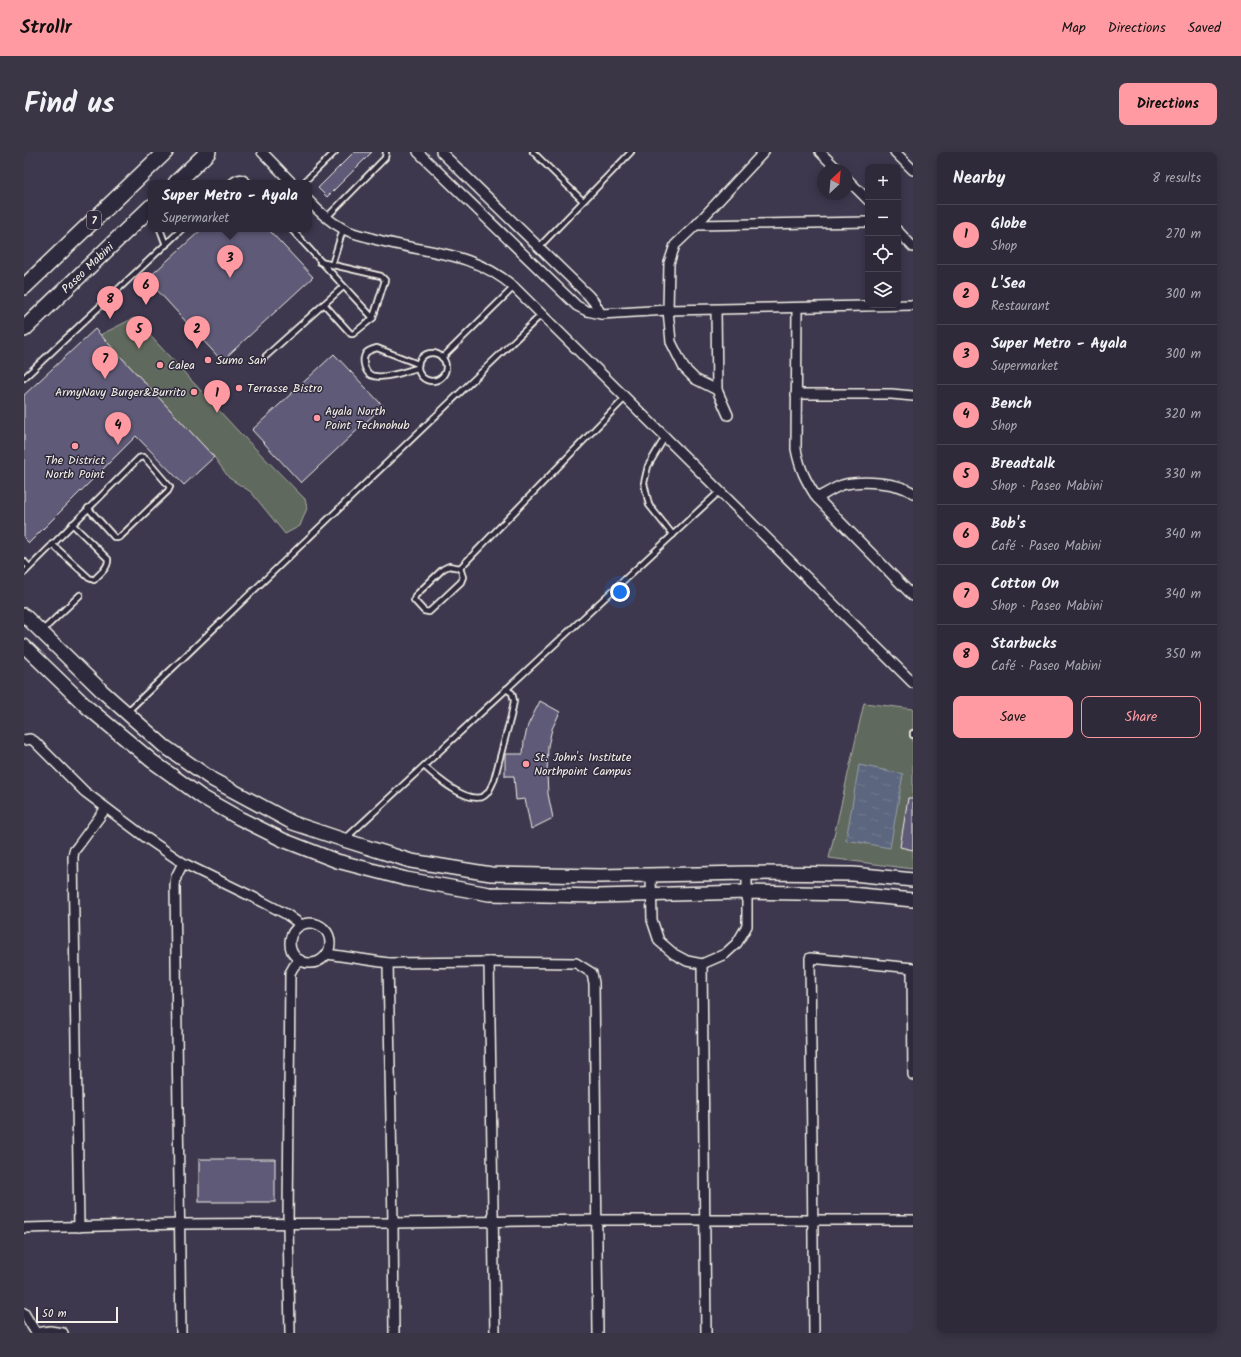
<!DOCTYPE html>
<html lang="en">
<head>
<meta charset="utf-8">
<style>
  body { margin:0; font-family:Kalam,sans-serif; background:#3a3645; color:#f1f3f6 }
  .controls { position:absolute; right:12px; top:12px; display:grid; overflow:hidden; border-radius:8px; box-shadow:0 2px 10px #0003 }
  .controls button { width:36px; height:36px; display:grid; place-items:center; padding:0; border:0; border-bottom:1px solid #494654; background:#2e2a3a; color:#f1f3f6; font:20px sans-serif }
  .compass { position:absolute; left:793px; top:12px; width:36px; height:36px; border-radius:50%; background:#2e2a3a; box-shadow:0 2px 10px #0003; rotate:26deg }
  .scale { position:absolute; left:12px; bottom:10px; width:82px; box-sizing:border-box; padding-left:4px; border:2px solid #f4f1e8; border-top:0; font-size:11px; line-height:14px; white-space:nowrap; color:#f4f1e8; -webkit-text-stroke:3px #2f2a3d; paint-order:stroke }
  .you { position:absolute; left:596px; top:440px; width:14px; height:14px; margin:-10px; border:3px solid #fff; border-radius:50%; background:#1a73e8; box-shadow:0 0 0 6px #1a73e833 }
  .badge { display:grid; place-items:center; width:26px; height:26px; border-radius:50%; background:#ff9aa2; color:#111; font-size:13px; font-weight:700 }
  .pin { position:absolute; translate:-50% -33px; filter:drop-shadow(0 1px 2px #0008) }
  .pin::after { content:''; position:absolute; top:21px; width:14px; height:12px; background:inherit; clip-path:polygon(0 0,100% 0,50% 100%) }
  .popup { position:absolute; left:124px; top:28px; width:164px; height:52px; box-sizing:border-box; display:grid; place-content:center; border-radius:8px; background:#2e2a3a; filter:drop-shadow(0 1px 3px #0005); font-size:13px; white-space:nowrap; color:#a7a7af }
  .popup b { font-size:15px; color:#f1f3f6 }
  .popup::after { content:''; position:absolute; left:50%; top:100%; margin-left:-8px; border:8px solid transparent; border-top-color:#2e2a3a }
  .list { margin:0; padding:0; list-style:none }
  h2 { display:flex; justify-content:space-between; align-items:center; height:52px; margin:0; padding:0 16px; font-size:17px }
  h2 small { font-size:13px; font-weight:400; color:#a7a7af }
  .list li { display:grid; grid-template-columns:26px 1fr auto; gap:12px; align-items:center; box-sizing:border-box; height:60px; padding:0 16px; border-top:1px solid #494654 }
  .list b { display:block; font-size:15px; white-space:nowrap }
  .list p { margin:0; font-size:13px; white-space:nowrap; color:#a7a7af }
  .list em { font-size:13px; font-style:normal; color:#a7a7af }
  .actions { display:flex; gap:8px; padding:12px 16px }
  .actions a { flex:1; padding:9px 0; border:1px solid #ff9aa2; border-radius:8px; text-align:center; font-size:14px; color:#ff9aa2 }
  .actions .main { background:#ff9aa2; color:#111 }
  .icon { flex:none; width:22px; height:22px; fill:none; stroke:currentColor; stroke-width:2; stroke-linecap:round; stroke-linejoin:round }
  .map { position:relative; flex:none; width:889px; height:1181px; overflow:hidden; border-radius:8px }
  header { display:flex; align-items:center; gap:24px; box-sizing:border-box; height:56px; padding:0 20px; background:#ff9aa2; color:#111 }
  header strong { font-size:19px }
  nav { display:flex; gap:22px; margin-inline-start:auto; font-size:14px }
  .intro { display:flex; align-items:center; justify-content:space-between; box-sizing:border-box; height:96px; padding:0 24px }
  h1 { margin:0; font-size:28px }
  .button { padding:10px 18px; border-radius:8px; background:#ff9aa2; color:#111; font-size:14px; font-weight:700 }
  main { display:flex; gap:24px; padding:0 24px }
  aside { flex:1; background:#2e2a3a; border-radius:8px; box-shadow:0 2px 10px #0003 }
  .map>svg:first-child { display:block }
  .green { fill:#60695d; stroke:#aaada2 }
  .water { fill:url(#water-ripples); stroke:#989ea8 }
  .building { fill:#5f5a77; stroke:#f4f1e8 }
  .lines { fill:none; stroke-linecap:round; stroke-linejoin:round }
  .lane-casing { stroke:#f4f1e8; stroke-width:8 }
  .street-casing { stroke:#f4f1e8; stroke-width:12 }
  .secondary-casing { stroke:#f4f1e8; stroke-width:16 }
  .primary-casing { stroke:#f4f1e8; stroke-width:18 }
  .lane { stroke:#2f2a3d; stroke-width:4.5 }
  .street { stroke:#2f2a3d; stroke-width:9 }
  .secondary { stroke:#2f2a3d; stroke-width:13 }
  .primary { stroke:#2f2a3d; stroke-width:15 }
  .poi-dot { fill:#ff9aa2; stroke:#2f2a3d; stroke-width:1.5 }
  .labels { text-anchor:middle; stroke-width:3; stroke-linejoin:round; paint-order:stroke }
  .shield { fill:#2f2a3d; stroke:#b9b5b5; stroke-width:1 }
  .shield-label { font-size:11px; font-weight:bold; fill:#f4f1e8 }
  .street-label { font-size:12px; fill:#f4f1e8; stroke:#2f2a3d }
  .poi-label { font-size:12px; fill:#f4f1e8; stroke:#2f2a3d; text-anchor:start }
</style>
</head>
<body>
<header>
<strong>Strollr</strong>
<nav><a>Map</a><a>Directions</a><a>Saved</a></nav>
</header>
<div class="intro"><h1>Find us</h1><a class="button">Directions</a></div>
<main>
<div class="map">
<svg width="889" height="1181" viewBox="0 0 889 1181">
  <defs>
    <pattern id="water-ripples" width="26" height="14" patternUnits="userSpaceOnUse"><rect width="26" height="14" fill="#5b667e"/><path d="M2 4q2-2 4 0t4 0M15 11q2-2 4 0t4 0" fill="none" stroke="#737c90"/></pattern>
  </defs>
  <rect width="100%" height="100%" fill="#3d384e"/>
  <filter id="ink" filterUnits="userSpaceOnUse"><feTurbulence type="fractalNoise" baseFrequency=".025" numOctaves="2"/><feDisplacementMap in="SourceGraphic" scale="8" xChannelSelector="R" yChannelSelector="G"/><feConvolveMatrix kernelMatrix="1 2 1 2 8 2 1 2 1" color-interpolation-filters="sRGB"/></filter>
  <g filter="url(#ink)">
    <!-- green -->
    <g class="green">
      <path d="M110,166l103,112 68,69 2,9 -7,18 -15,8 -34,-42 -22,-14 -15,-21 -114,-122z"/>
      <path d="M840,551l49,6v160l-84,-11z"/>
    </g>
    <!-- water -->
    <path class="water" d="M835,613l44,9 -13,74 -44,-8z"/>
    <!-- building -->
    <g class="building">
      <path d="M330,0h18l-45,45 -9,-9z"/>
      <path d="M178,77h66l45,48 -91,84 -75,-82z"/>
      <path d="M71,177l119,128 -30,28 -48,-49 -107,107 -5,-5v-143z"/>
      <path d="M310,202l49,52 -82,77 -49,-53z"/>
      <path d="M516,549l20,11 -8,17 -4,17 -1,28 1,20 5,24 -22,11 -6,-30 -9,1 -2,-24h-9v-22h18l1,-13 4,-16z"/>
      <path d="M884,646h5v52l-13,-3z"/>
      <rect x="175" y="1007" width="76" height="43"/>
    </g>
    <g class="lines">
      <defs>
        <g id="lane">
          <path d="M509,0l50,49"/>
          <path d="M206,31c7,-7 12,-8 19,0"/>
          <path d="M279,31l32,-31"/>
          <path d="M302,66l59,-60 1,-6"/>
          <path d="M136,77l6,16"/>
          <path d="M267,77l82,89"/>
          <path d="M515,95l92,-95"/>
          <path d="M296,110l61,14 4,4 -12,38 -20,16h-2l-27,-30"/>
          <path d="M308,113l11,-36"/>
          <circle cx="408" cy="215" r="14"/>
          <path d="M242,204l77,-69"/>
          <path d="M418,206l72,-71"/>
          <path d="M393,216c-11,3 -31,11 -43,8 -9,-1 -13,-16 -8,-23 3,-3 7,-4 11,-5l41,16"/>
          <path d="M0,226l158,-149"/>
          <path d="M641,285l-17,29 -4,17 5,22 24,30"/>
          <path d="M28,392l37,34 5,2c5,-6 15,-12 14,-21l-36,-35"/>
          <path d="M0,409l5,6"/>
          <path d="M425,414l11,2 3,9 -2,5 -32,30 -5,-1 -10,-11 1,-4 28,-27z"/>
          <path d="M436,416l165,-170"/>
          <path d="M0,421l115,-115 4,-1 3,2 24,28 -2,4 -48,46 -3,1 -3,-1 -26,-29"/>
          <path d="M18,479l38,-36"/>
          <path d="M104,559l413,-396"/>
          <path d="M889,581v2"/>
          <path d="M400,614c12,11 43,39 60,30 5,-3 8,-11 10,-16l17,-64 3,-15 -2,-8 -6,-4"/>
          <path d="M321,687l375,-348"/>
        </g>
        <g id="street">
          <path d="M238,0l30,31"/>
          <path d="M394,0l159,154 10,5 14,3 67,-4 245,-5"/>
          <path d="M417,0l147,143 6,7 7,12"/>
          <path d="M796,0l18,18"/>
          <path d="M871,0l18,18"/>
          <path d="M823,27l21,21"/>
          <path d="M285,49c10,11 20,20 33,27 8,5 17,7 26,9 52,17 101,11 146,50l399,396"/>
          <path d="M672,73l68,-73"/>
          <path d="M874,79l15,16"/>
          <path d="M773,156l-1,141c4,21 10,32 21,49l96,98"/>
          <path d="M692,158l1,80"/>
          <path d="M772,242h95l22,2"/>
          <path d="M704,263l-11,-25 -22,-11 -11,-11 -13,-26 -3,-32 1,-47 6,-18 21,-20 172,-3"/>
          <path d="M793,346c8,-4 17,-10 25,-13 19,-5 56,-3 71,8"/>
          <path d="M0,588l6,-1 4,2 51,51 60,45 38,26 80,39 23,12 14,10"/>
          <path d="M627,724l1,44 7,21 15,13 13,7 15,3 23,-10 12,-11 10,-17v-53"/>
          <circle cx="286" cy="791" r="20"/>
          <path d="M303,802l61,9 101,-1 87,1 16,10 2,10 4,350"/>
          <path d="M465,810l6,371"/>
          <path d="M364,811l5,260 1,110"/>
          <path d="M678,812l4,369"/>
          <path d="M888,816l1,107"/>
          <path d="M55,1075l-6,-370 1,-6 4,-5 28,-38"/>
          <path d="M0,1076l156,-4 213,-1 203,-3h317"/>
          <path d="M0,1161l12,20"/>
          <path d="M12,1181l14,-2 13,2"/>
          <path d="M157,1181l-6,-448 1,-8 7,-14"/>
          <path d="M266,1181l-2,-109 2,-251 4,-7 6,-6"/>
          <path d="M790,1181l-4,-375 103,10"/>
        </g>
        <g id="secondary">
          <path d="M0,463l78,76 62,55 49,34 80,43 51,17 67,21 80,13 109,2 147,-3 106,1 60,6"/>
          <path d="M0,494l63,61 65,54 50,36 37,21 44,22 54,21 69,18 83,15 110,2 148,-4 103,2 63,6"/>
        </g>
        <g id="primary">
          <path d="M152,31l32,-31"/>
          <path d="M0,135l141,-135"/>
          <path id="s1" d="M0,177l127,-122"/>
        </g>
      </defs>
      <!-- lane casing -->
      <use href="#lane" class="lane-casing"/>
      <!-- street casing -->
      <use href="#street" class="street-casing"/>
      <!-- secondary casing -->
      <use href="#secondary" class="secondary-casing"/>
      <!-- primary casing -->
      <use href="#primary" class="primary-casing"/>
      <!-- lane -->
      <use href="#lane" class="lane"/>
      <!-- street -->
      <use href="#street" class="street"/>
      <!-- secondary -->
      <use href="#secondary" class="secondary"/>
      <!-- primary -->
      <use href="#primary" class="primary"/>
    </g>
  </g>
  <!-- markers -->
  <g class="poi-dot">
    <circle cx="184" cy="208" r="4"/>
    <circle cx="136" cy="213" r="4"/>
    <circle cx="215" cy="236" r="4"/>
    <circle cx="170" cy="240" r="4"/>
    <circle cx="293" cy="266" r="4"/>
    <circle cx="51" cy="294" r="4"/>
    <circle cx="502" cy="612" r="4"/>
  </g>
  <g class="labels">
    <!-- shield labels -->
    <rect class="shield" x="63" y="59" width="14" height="18" rx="3"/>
    <g class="shield-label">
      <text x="70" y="72">7</text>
    </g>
    <!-- street labels -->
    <g class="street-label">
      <text dy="4" stroke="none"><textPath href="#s1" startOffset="88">Paseo Mabini</textPath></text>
    </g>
    <!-- poi labels -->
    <g class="poi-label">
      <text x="192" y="212">Sumo San</text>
      <text x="144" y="217">Calea</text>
      <text x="223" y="240">Terrasse Bistro</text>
      <text x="162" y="244" text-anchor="end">ArmyNavy Burger&amp;Burrito</text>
      <text x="301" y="263">Ayala North<tspan x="301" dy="14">Point Technohub</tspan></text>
      <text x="51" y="312" text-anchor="middle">The District<tspan x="51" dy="14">North Point</tspan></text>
      <text x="510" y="609">St. John's Institute<tspan x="510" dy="14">Northpoint Campus</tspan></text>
    </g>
  </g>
</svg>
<div class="controls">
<button>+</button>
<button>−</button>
<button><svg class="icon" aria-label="locate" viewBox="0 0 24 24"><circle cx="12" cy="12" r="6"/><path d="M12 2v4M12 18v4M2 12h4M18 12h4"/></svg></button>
<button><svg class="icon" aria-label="layers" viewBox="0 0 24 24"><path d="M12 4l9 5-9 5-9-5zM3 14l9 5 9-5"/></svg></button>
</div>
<svg class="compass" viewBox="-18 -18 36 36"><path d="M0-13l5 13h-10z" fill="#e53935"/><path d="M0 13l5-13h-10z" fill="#a7a7af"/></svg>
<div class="scale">50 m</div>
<div class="you"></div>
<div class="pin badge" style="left:193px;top:261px">1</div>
<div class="pin badge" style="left:173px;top:197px">2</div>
<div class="pin badge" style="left:206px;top:126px">3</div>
<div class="popup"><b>Super Metro - Ayala</b>Supermarket</div>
<div class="pin badge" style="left:94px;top:293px">4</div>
<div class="pin badge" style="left:115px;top:197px">5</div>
<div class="pin badge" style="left:122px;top:153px">6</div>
<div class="pin badge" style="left:81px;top:227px">7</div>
<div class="pin badge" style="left:86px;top:167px">8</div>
</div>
<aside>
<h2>Nearby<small>8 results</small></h2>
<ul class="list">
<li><span class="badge">1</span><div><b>Globe</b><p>Shop</p></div><em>270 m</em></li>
<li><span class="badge">2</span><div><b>L'Sea</b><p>Restaurant</p></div><em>300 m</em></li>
<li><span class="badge">3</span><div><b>Super Metro - Ayala</b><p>Supermarket</p></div><em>300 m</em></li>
<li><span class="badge">4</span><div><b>Bench</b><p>Shop</p></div><em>320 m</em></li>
<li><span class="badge">5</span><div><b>Breadtalk</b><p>Shop · Paseo Mabini</p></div><em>330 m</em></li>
<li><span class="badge">6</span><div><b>Bob's</b><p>Café · Paseo Mabini</p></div><em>340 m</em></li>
<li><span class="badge">7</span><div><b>Cotton On</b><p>Shop · Paseo Mabini</p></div><em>340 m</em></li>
<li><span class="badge">8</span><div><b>Starbucks</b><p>Café · Paseo Mabini</p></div><em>350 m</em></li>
</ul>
<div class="actions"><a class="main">Save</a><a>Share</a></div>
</aside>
</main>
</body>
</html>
